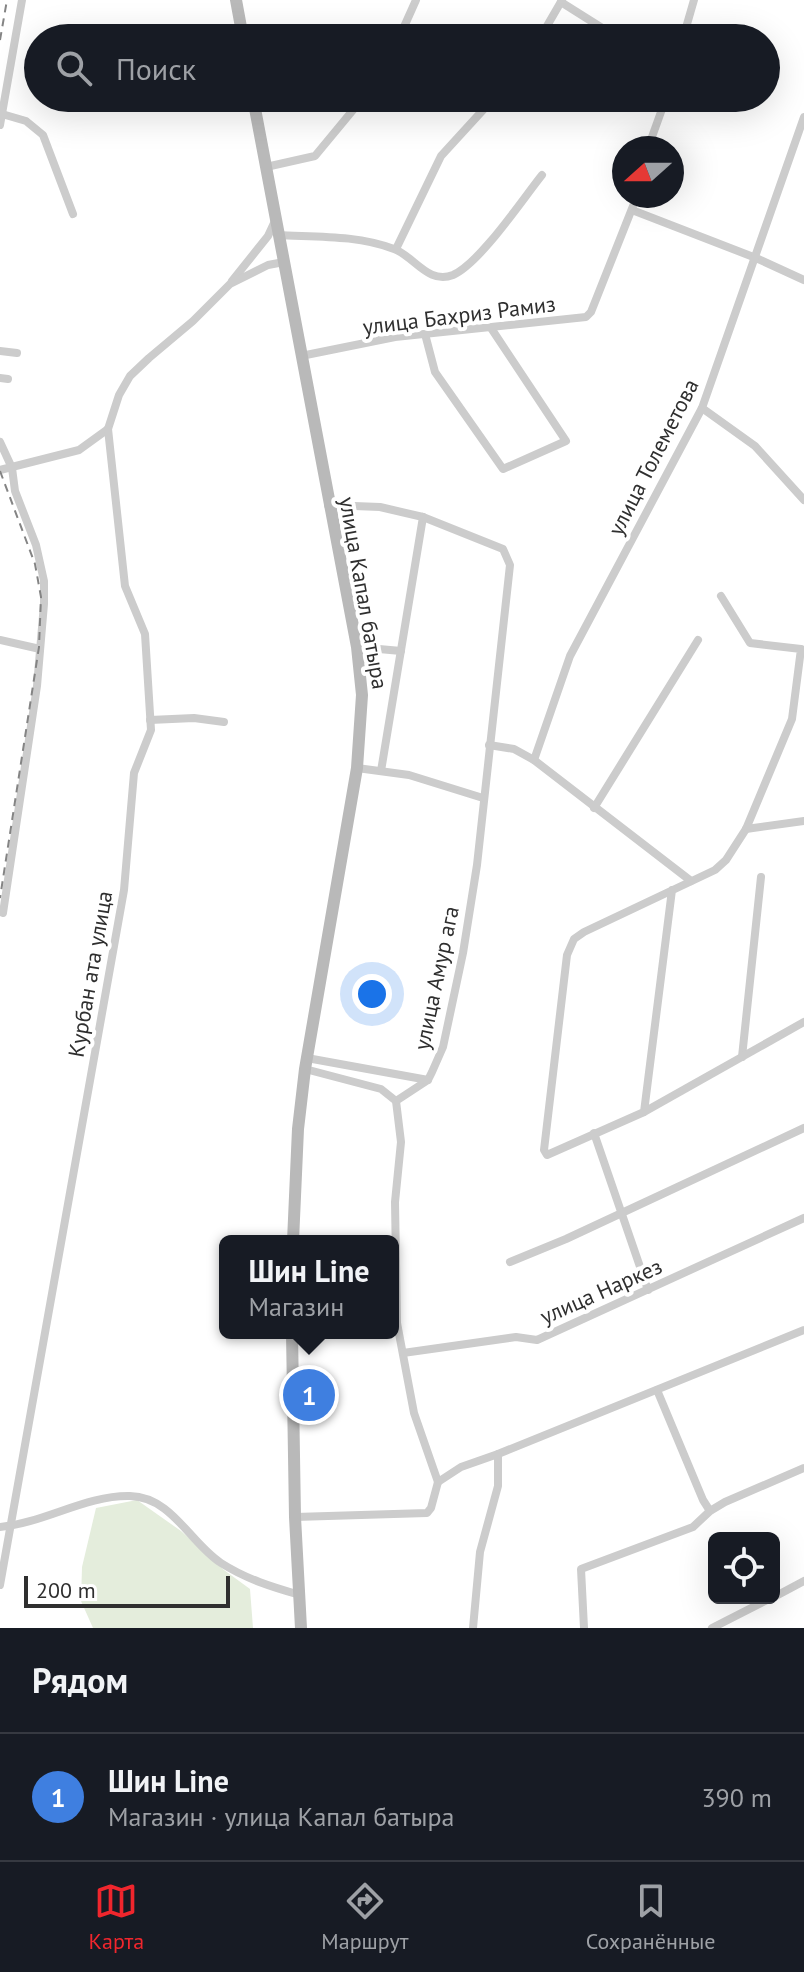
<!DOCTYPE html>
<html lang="ru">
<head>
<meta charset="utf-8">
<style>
  body { margin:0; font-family:"PT Sans",sans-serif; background:#242831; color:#f1f3f6 }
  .controls { position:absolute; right:24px; bottom:24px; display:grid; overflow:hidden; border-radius:12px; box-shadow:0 8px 32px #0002 }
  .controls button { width:72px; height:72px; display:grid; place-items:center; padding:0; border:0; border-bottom:2px solid #363941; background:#171b24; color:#f1f3f6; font:40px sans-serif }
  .compass { position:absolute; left:612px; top:136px; width:72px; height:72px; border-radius:50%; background:#171b24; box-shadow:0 8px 32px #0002; rotate:249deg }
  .scale { position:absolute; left:24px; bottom:20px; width:206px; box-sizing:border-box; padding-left:8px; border:4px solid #2f2f2f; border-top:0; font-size:22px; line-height:28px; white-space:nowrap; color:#2f2f2f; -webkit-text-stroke:6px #fff; paint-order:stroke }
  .you { position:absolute; left:372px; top:994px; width:28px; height:28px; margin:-20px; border:6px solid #fff; border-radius:50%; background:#1a73e8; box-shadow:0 0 0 12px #1a73e833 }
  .badge { display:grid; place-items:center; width:52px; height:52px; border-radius:50%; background:#f0262d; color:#fff; font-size:26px; font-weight:700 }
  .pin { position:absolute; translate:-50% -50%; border:4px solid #fff; box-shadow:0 2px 8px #0006 }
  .popup { position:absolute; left:219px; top:1235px; width:180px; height:104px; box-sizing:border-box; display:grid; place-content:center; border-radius:12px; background:#171b24; filter:drop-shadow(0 2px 6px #0005); font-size:26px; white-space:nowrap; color:#9ea1a6 }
  .popup b { font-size:30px; color:#f1f3f6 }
  .popup::after { content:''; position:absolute; left:50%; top:100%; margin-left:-16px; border:16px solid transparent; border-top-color:#171b24 }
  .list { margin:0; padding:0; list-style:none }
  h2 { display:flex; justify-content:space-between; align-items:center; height:104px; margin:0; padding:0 32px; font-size:34px }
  h2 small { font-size:26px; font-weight:400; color:#9ea1a6 }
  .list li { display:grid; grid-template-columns:52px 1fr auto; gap:24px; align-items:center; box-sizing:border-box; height:128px; padding:0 32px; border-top:2px solid #363941 }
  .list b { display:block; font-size:30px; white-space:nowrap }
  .list p { margin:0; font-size:26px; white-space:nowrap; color:#9ea1a6 }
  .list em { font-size:26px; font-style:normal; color:#9ea1a6 }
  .icon { flex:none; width:44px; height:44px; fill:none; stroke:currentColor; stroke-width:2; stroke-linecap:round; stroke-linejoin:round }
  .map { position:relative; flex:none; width:804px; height:1628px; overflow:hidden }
  .search { position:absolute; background:#171b24; box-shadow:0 8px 32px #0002; left:24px; right:24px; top:24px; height:88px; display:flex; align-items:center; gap:20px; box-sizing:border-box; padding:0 28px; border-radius:44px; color:#9ea1a6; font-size:30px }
  .sheet { height:232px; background:#171b24 }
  nav { display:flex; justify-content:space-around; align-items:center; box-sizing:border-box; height:112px; border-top:2px solid #363941; background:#171b24; font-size:22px; color:#9ea1a6 }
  nav a { display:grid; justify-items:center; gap:4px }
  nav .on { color:#f0262d }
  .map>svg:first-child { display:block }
  .green { fill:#e4eddc }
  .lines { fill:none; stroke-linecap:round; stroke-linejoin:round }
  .minor { stroke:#ccc; stroke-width:8 }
  .secondary { stroke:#b9b9b9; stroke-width:12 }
  .rail { stroke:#848484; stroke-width:2; stroke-dasharray:8 6; stroke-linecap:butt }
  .labels { text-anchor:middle; stroke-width:8; stroke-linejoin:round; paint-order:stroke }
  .street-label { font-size:22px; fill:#2f2f2f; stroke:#fff }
</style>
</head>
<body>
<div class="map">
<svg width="804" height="1628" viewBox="0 0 804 1628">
  <rect width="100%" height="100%" fill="#fff"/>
  <!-- green -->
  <path class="green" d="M137,1500l44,31 43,39 26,19 3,39h-160l-12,-27 1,-34 14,-59z"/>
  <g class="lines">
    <!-- minor -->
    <g class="minor">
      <path d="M561,2l57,36"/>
      <path d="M399,38l17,-38"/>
      <path d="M540,38l22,-38"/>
      <path d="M683,38l11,-38"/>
      <path d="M2,114l24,7 17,14 30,79"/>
      <path d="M0,125l22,-125"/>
      <path d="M648,148l18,-50"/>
      <path d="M266,167l49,-11 48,-58"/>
      <path d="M632,210l124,48 48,22"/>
      <path d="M278,235c38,2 80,0 116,14 20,7 34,36 59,26 27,-12 69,-75 89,-100"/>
      <path d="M396,249l45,-93 53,-58"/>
      <path d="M232,281l36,-45 7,-15"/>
      <path d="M425,334l10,38 68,97 63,-28 -75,-113"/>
      <path d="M0,351l17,2"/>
      <path d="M301,356l94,-19 191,-20 5,-5 46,-116"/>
      <path d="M0,378l8,1"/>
      <path d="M702,408l53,38 49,54"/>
      <path d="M0,442l12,26 3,23 21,54 8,36v23l-7,82 -34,227"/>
      <path d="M0,470l79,-20 29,-21 11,-34 11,-19 19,-18 44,-37 37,-37 38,-19 16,-3"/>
      <path d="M328,505l52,2 43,10 -42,254"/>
      <path d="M423,517l80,32 7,16 -33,300 -14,88 -20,94 -11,25 -4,8 -32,21 5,41 -6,60 2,121 17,90 24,69"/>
      <path d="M0,640l40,9"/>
      <path d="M357,647l44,4"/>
      <path d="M150,720l44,-2 30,4"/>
      <path d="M489,745l25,4 20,11 157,121"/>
      <path d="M534,760l36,-104 132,-248 102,-291"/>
      <path d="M357,768l52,7 74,23"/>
      <path d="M594,808l104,-168"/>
      <path d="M746,829l58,-8"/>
      <path d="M672,890l-28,222 -97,43 -3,-5 23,-195 7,-16 10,-7 131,-62 11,-10 20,-31 46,-110 9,-70 -51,-6 -29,-47"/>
      <path d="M742,1057l19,-180"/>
      <path d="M307,1058l121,22"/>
      <path d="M305,1069l76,20 15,12"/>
      <path d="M644,1112l160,-90"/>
      <path d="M594,1133l54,157"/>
      <path d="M510,1262l56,-23 238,-111"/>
      <path d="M403,1353l113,-16 21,3 267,-122"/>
      <path d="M657,1390l46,110 7,11"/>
      <path d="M498,1454l306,-124"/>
      <path d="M295,1517l132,-4 4,-5 7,-26 23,-15 37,-13v32l-18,66 -7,76"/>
      <path d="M0,1527c44,-4 86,-32 130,-31 42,1 60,47 91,67 25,16 51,24 79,32"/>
      <path d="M0,1585l124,-695 10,-117 17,-43 -6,-96 -20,-48 -17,-157"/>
      <path d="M774,1597l30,-16"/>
      <path d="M584,1628l-3,-59 112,-42 17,-16 15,-9 79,-34"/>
      <path d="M712,1628l59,-30"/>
    </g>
    <!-- secondary -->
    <g class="secondary">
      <path d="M236,0l7,38"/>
      <path d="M253,98l104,549 5,48 -5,73 -52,301 -7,60 -5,112"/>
      <path d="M292,1333l3,184 6,111"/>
    </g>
    <!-- rail -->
    <g class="rail">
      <path d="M0,40l7,-40"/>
      <path d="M0,471l35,93 6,33 -2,50 -39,251"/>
    </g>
  </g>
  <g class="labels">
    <!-- street labels -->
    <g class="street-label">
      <text transform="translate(459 315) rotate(-7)" y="8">улица Бахриз Рамиз</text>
      <text transform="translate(653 457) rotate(-63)" y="8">улица Толеметова</text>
      <text transform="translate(364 593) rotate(80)" y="8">улица Капал батыра</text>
      <text transform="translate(90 974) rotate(-80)" y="8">Курбан ата улица</text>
      <text transform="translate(436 978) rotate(-78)" y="8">улица Амур ага</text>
      <text transform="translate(601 1291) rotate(-24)" y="8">улица Наркез</text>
    </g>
  </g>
</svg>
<div class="controls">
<button><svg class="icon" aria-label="locate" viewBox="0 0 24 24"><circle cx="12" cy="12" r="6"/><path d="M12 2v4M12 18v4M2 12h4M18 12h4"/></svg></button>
</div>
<svg class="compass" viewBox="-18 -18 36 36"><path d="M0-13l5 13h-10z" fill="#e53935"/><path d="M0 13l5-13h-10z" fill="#9ea1a6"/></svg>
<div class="scale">200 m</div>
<div class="you"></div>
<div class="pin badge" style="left:309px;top:1395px;background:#3f7fe0">1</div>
<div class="popup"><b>Шин Line</b>Магазин</div>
<div class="search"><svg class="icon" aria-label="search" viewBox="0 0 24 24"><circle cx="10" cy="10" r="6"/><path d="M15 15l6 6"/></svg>Поиск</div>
</div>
<section class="sheet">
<h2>Рядом<small></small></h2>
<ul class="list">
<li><span class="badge" style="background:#3f7fe0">1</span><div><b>Шин Line</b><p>Магазин · улица Капал батыра</p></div><em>390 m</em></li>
</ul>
</section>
<nav>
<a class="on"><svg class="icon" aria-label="map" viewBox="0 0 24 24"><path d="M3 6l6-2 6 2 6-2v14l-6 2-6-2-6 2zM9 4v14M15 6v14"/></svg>Карта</a>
<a><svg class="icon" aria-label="directions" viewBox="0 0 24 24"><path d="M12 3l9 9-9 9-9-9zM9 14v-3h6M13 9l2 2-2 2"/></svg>Маршрут</a>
<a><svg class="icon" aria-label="saved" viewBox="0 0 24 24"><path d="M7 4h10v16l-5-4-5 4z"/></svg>Сохранённые</a>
</nav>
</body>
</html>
